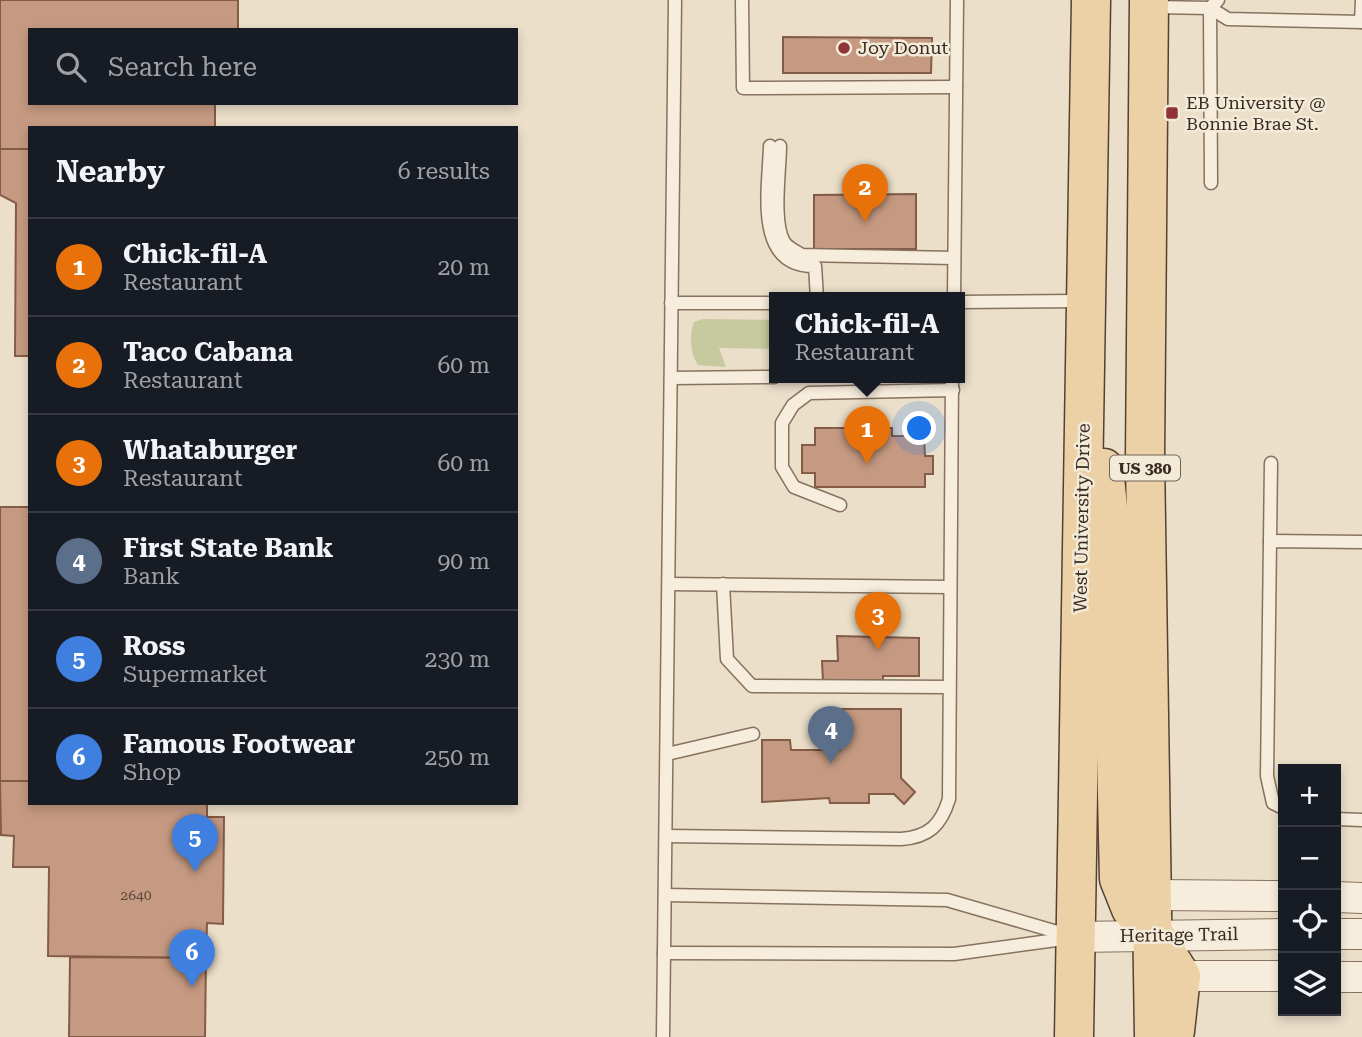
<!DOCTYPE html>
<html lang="en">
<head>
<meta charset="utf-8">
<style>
  body { margin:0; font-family:"Roboto Serif",serif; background:#20242c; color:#f1f3f6 }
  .controls { position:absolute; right:21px; bottom:21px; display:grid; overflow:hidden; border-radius:0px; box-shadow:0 4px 10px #0003 }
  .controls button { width:63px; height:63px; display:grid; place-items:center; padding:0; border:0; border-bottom:2px solid #363941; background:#171b24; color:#f1f3f6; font:35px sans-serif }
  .you { position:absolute; left:920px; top:429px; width:24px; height:24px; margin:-18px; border:5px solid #fff; border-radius:50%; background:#1a73e8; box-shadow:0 0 0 10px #1a73e833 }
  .badge { display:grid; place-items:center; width:46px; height:46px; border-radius:50%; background:#c69da1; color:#fff; font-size:23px; font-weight:700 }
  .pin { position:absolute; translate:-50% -58px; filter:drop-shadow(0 2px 4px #0008) }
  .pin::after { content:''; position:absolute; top:37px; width:24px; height:21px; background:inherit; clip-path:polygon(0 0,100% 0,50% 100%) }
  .popup { position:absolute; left:769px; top:292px; width:196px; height:91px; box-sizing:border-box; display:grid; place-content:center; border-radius:0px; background:#171b24; filter:drop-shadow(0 2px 5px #0005); font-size:23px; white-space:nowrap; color:#9ea1a6 }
  .popup b { font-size:26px; color:#f1f3f6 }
  .popup::after { content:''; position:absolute; left:50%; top:100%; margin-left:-14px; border:14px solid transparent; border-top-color:#171b24 }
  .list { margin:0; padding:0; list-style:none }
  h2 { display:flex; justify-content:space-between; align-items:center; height:91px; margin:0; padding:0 28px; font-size:30px }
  h2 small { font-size:23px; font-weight:400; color:#9ea1a6 }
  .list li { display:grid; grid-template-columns:46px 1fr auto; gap:21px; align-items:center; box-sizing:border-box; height:98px; padding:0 28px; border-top:2px solid #363941 }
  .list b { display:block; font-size:26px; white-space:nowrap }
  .list p { margin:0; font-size:23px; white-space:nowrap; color:#9ea1a6 }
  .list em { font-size:23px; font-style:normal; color:#9ea1a6 }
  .icon { flex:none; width:38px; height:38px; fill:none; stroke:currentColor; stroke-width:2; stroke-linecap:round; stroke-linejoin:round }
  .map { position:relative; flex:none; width:1362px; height:1037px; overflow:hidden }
  .search { position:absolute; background:#171b24; box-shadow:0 4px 10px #0003; left:28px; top:28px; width:490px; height:77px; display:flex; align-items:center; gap:18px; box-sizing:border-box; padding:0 24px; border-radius:0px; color:#9ea1a6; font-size:26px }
  .panel { position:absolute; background:#171b24; box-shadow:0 4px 10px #0003; left:28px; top:126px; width:490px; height:679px; border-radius:0px }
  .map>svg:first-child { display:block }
  .green { fill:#c7c99e }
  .building { fill:#c69a82; stroke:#845b47; stroke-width:2 }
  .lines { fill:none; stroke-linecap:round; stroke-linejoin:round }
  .service-casing { stroke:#87725f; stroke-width:15 }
  .tertiary-casing { stroke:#87725f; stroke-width:32 }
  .primary-casing { stroke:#554133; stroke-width:41 }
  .service { stroke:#f7eddc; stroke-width:12 }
  .tertiary { stroke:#f7eddc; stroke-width:30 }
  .primary { stroke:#ebd1a5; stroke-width:38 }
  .poi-dot { fill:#91343a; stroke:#f3ead8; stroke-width:2.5 }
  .labels { text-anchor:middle; stroke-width:5; stroke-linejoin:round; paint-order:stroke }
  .number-label { font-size:14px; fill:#5c4739 }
  .shield { fill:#f3ead8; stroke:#706458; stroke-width:2 }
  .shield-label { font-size:16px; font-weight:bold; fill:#382b21 }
  .poi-label { font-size:18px; fill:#382b21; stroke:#f3ead8; text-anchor:start }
  .street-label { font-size:18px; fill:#382b21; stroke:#f3ead8 }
</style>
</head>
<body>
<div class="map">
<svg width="1362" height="1037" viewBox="0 0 1362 1037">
  <rect width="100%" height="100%" fill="#ebdfc9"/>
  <!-- green -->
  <path class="green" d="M703,319l71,1v29l-55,-1 7,19 -28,-2c-8,-12 -9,-29 -4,-43z"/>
  <!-- building -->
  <g class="building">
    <path d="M0,0h238v30h-208v73h185v25h-185v21h-30z"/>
    <path d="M783,37l149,1 -1,35h-148z"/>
    <path d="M0,149h30v207h-15l1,-153 -16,-8z"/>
    <path d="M916,194v55h-102v-54z"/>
    <path d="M815,428h77v8h32l1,20h8v18h-8v13h-110v-14h-13v-28h13z"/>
    <rect x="0" y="507" width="30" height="274"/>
    <path d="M837,636l82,2v38h-36v4l-60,1 -1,-20h16z"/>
    <path d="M840,709h61v69l14,14 -11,12 -10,-10h-25v9h-39l-1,-5 -67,4v-62h28l1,10h49z"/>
    <path d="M0,781h30v22h177v14h17l-1,107 -16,-1 -1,35 -158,-2 1,-89h-36l1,-31 -13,-1z"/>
    <path d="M70,957l136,1 -1,79h-136z"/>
  </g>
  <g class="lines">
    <defs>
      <g id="service">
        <path d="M742,0l1,88 213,-1"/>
        <path d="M1218,0l-8,8 18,11 134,3"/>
        <path d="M1154,7l56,1 1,175"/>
        <path d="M1361,22l1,-22"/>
        <path d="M770,146c-1,42 -17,121 45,120l2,32"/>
        <path d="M780,146c0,23 -8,76 4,96 4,6 13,10 18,13l152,3"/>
        <path d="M954,298l3,-298"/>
        <path d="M960,302l122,-1"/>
        <path d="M671,303h103"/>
        <path d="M671,378l103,-1"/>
        <path d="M840,505l-46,-18 -12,-20v-44l11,-18 16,-12 144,-3"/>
        <path d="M1270,541l1,-78"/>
        <path d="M669,584l281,3"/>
        <path d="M723,584l4,75 25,27 197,1"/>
        <path d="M667,754l86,-20"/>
        <path d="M1283,808l-10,-5 -6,-27 3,-235 92,1"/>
        <path d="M1336,819l26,1"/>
        <path d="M666,836l235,3c28,-2 40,-14 48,-40l3,-421"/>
        <path d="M665,895l282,5 124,36"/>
        <path d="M664,953l290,1 117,-16"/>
        <path d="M663,1037l12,-1037"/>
      </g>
      <g id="tertiary">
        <path d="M1154,895l129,1"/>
        <path d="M1336,897l26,1"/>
        <path d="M1336,934h26"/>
        <path d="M1074,937l209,-3"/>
        <path d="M1181,976h102"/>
        <path d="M1336,977h26"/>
      </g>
      <g id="primary">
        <path d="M1149,0l-4,458 9,579"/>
        <path d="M1104,468l7,69 8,342 12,30 23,25 27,42 -6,55"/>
        <path d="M1074,1037l17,-1037"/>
      </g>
    </defs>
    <!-- service casing -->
    <use href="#service" class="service-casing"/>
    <!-- tertiary casing -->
    <use href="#tertiary" class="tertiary-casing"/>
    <!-- primary casing -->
    <use href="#primary" class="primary-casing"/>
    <!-- service -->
    <use href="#service" class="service"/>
    <!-- tertiary -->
    <use href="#tertiary" class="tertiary"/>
    <!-- primary -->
    <use href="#primary" class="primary"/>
  </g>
  <!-- markers -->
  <g class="poi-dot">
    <circle cx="844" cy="48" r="7"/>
    <rect x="1165" y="106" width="14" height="14" rx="3.5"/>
  </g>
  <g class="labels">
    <!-- number labels -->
    <g class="number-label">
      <text x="136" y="900">2640</text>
    </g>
    <!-- shield labels -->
    <rect class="shield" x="1110" y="455.5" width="70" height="25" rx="5"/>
    <g class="shield-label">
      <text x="1145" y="474">US 380</text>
    </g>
    <!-- poi labels -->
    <g class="poi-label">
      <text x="858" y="54">Joy Donut</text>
      <text x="1186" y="109">EB University @<tspan x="1186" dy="21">Bonnie Brae St.</tspan></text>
    </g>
    <!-- street labels -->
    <g class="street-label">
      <text transform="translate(1082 518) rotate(-89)" y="6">West University Drive</text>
      <text transform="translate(1179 935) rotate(-1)" y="6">Heritage Trail</text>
    </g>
  </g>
</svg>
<div class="controls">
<button>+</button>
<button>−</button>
<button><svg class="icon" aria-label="locate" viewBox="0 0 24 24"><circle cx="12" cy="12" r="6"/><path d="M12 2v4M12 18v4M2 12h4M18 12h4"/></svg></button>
<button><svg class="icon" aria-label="layers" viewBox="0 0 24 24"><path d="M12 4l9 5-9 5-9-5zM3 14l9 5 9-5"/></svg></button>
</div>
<div class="you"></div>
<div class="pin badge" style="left:867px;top:464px;background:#e8710a">1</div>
<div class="popup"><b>Chick-fil-A</b>Restaurant</div>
<div class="pin badge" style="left:865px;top:222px;background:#e8710a">2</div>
<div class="pin badge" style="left:878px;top:650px;background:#e8710a">3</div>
<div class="pin badge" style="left:831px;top:764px;background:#5c6f8a">4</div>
<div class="pin badge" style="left:195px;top:872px;background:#3f7fe0">5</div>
<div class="pin badge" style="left:192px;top:987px;background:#3f7fe0">6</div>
<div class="search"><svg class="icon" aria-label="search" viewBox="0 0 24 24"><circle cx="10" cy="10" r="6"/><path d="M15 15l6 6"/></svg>Search here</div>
<section class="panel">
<h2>Nearby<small>6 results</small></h2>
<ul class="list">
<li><span class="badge" style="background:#e8710a">1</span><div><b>Chick-fil-A</b><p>Restaurant</p></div><em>20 m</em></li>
<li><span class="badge" style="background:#e8710a">2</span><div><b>Taco Cabana</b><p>Restaurant</p></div><em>60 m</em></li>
<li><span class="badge" style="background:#e8710a">3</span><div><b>Whataburger</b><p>Restaurant</p></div><em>60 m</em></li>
<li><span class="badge" style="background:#5c6f8a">4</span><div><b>First State Bank</b><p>Bank</p></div><em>90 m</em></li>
<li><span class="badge" style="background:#3f7fe0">5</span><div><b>Ross</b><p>Supermarket</p></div><em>230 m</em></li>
<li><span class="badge" style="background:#3f7fe0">6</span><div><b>Famous Footwear</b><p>Shop</p></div><em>250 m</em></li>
</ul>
</section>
</div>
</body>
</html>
